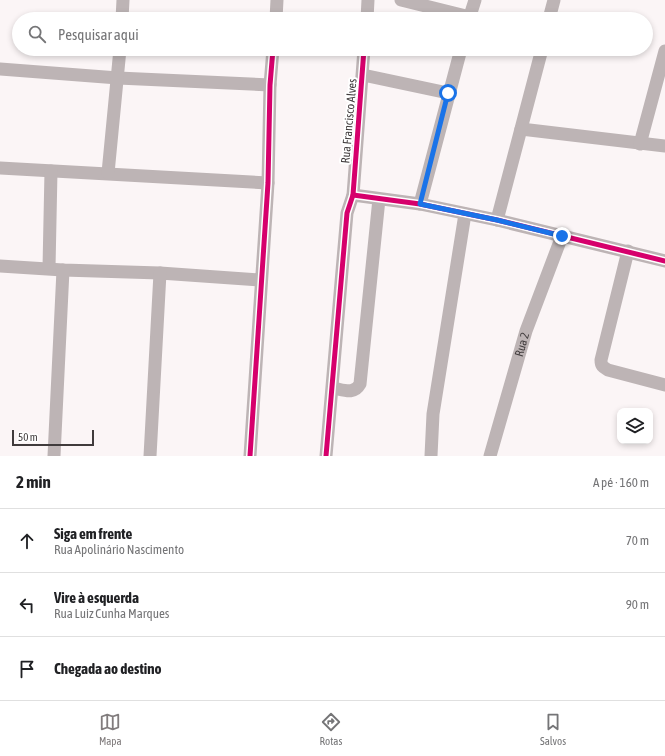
<!DOCTYPE html>
<html lang="pt">
<head>
<meta charset="utf-8">
<style>
  body { margin:0; font-family:"Asap Condensed",sans-serif; background:#f6f6f6; color:#202124 }
  .controls { position:absolute; right:12px; bottom:12px; display:grid; overflow:hidden; border-radius:8px; box-shadow:0 2px 6px #0003 }
  .controls button { width:36px; height:36px; display:grid; place-items:center; padding:0; border:0; border-bottom:1px solid #e0e0e0; background:#fff; color:#202124; font:20px sans-serif }
  .scale { position:absolute; left:12px; bottom:10px; width:82px; box-sizing:border-box; padding-left:4px; border:2px solid #403b3c; border-top:0; font-size:11px; line-height:14px; white-space:nowrap; color:#403b3c; -webkit-text-stroke:3px #fff; paint-order:stroke }
  .stop { position:absolute; width:12px; height:12px; margin:-9px; border:3px solid #1a73e8; border-radius:50%; background:#fff }
  .stop.end { background:#1a73e8; border-color:#fff; box-shadow:0 1px 4px #0008 }
  .list { margin:0; padding:0; list-style:none }
  h2 { display:flex; justify-content:space-between; align-items:center; height:52px; margin:0; padding:0 16px; font-size:17px }
  h2 small { font-size:13px; font-weight:400; color:#757577 }
  .list li { display:grid; grid-template-columns:26px 1fr auto; gap:12px; align-items:center; box-sizing:border-box; height:64px; padding:0 16px; border-top:1px solid #e0e0e0 }
  .list b { display:block; font-size:15px; white-space:nowrap }
  .list p { margin:0; font-size:13px; white-space:nowrap; color:#757577 }
  .list em { font-size:13px; font-style:normal; color:#757577 }
  .icon { flex:none; width:22px; height:22px; fill:none; stroke:currentColor; stroke-width:2; stroke-linecap:round; stroke-linejoin:round }
  .map { position:relative; flex:none; width:665px; height:456px; overflow:hidden }
  .search { position:absolute; background:#fff; box-shadow:0 2px 6px #0003; left:12px; right:12px; top:12px; height:44px; display:flex; align-items:center; gap:10px; box-sizing:border-box; padding:0 14px; border-radius:22px; color:#757577; font-size:15px }
  .sheet { height:244px; background:#fff }
  nav { display:flex; justify-content:space-around; align-items:center; box-sizing:border-box; height:56px; border-top:1px solid #e0e0e0; background:#fff; font-size:11px; color:#757577 }
  nav a { display:grid; justify-items:center; gap:2px }
  nav .on { color:#817c7d }
  .map>svg:first-child { display:block }
  .lines { fill:none; stroke-linecap:round; stroke-linejoin:round }
  .minor { stroke:#bdb4b5; stroke-width:13 }
  .cycleway-casing { stroke:#fff; stroke-width:8 }
  .cycleway { stroke:#d6006c; stroke-width:5 }
  .route { stroke:#1a73e8; stroke-width:5 }
  .labels { text-anchor:middle; stroke-width:4; stroke-linejoin:round; paint-order:stroke }
  .street-label { font-size:12px; fill:#403b3c; stroke:#fff }
</style>
</head>
<body>
<div class="map">
<svg width="665" height="456" viewBox="0 0 665 456">
  <rect width="100%" height="100%" fill="#fbf5f6"/>
  <g class="lines">
    <!-- minor -->
    <g class="minor">
      <path d="M401,0l69,17"/>
      <path d="M122,19l1,-19"/>
      <path d="M276,19l1,-19"/>
      <path d="M367,19l1,-19"/>
      <path d="M469,19l6,-19"/>
      <path d="M549,19l5,-19"/>
      <path d="M0,69l118,9 152,7"/>
      <path d="M363,75l85,18"/>
      <path d="M521,129l144,17"/>
      <path d="M640,144l25,-93"/>
      <path d="M0,168l268,15"/>
      <path d="M108,173l12,-124"/>
      <path d="M353,195l67,9 77,16 168,41"/>
      <path d="M420,204l41,-155"/>
      <path d="M497,220l45,-171"/>
      <path d="M628,251l-27,109c0,6 2,7 7,10l57,15"/>
      <path d="M0,266l63,4 97,3 101,7"/>
      <path d="M49,268l2,-97"/>
      <path d="M333,388c11,2 21,7 27,-4l19,-185"/>
      <path d="M54,456l9,-186"/>
      <path d="M150,456l10,-183"/>
      <path d="M250,456l18,-273 2,-98 3,-36"/>
      <path d="M326,456l21,-243 6,-18 11,-146"/>
      <path d="M431,456l2,-42 32,-200"/>
      <path id="s1" d="M490,456l36,-125 36,-95"/>
    </g>
    <defs>
      <g id="cycleway">
        <path d="M353,195l67,9 77,16 168,41"/>
        <path d="M250,456l18,-273 2,-98 3,-36"/>
        <path d="M326,456l21,-243 6,-18 11,-146"/>
      </g>
    </defs>
    <!-- cycleway casing -->
    <use href="#cycleway" class="cycleway-casing"/>
    <!-- cycleway -->
    <use href="#cycleway" class="cycleway"/>
  </g>
  <g class="lines">
    <!-- route -->
    <path class="route" d="M448,93l-28,111 77,16 65,16"/>
  </g>
  <g class="labels">
    <!-- street labels -->
    <g class="street-label">
      <text transform="translate(349 121) rotate(-85)" y="4">Rua Francisco Alves</text>
      <text dy="4" stroke="none"><textPath href="#s1" startOffset="116">Rua 2</textPath></text>
    </g>
  </g>
</svg>
<div class="controls">
<button><svg class="icon" aria-label="layers" viewBox="0 0 24 24"><path d="M12 4l9 5-9 5-9-5zM3 14l9 5 9-5"/></svg></button>
</div>
<div class="scale">50 m</div>
<div class="stop" style="left:448px;top:93px"></div>
<div class="stop end" style="left:562px;top:236px"></div>
<div class="search"><svg class="icon" aria-label="search" viewBox="0 0 24 24"><circle cx="10" cy="10" r="6"/><path d="M15 15l6 6"/></svg>Pesquisar aqui</div>
</div>
<section class="sheet">
<h2>2 min<small>A pé · 160 m</small></h2>
<ul class="list">
<li><svg class="icon" aria-label="ahead" viewBox="0 0 24 24"><path d="M12 20V5M6 11l6-6 6 6"/></svg><div><b>Siga em frente</b><p>Rua Apolinário Nascimento</p></div><em>70 m</em></li>
<li><svg class="icon" aria-label="left" viewBox="0 0 24 24"><path d="M17 20v-9H6M10 6l-5 5 5 5"/></svg><div><b>Vire à esquerda</b><p>Rua Luiz Cunha Marques</p></div><em>90 m</em></li>
<li><svg class="icon" aria-label="arrive" viewBox="0 0 24 24"><path d="M6 21V4h12l-3 4 3 4H6"/></svg><div><b>Chegada ao destino</b></div></li>
</ul>
</section>
<nav>
<a class="on"><svg class="icon" aria-label="map" viewBox="0 0 24 24"><path d="M3 6l6-2 6 2 6-2v14l-6 2-6-2-6 2zM9 4v14M15 6v14"/></svg>Mapa</a>
<a><svg class="icon" aria-label="directions" viewBox="0 0 24 24"><path d="M12 3l9 9-9 9-9-9zM9 14v-3h6M13 9l2 2-2 2"/></svg>Rotas</a>
<a><svg class="icon" aria-label="saved" viewBox="0 0 24 24"><path d="M7 4h10v16l-5-4-5 4z"/></svg>Salvos</a>
</nav>
</body>
</html>
